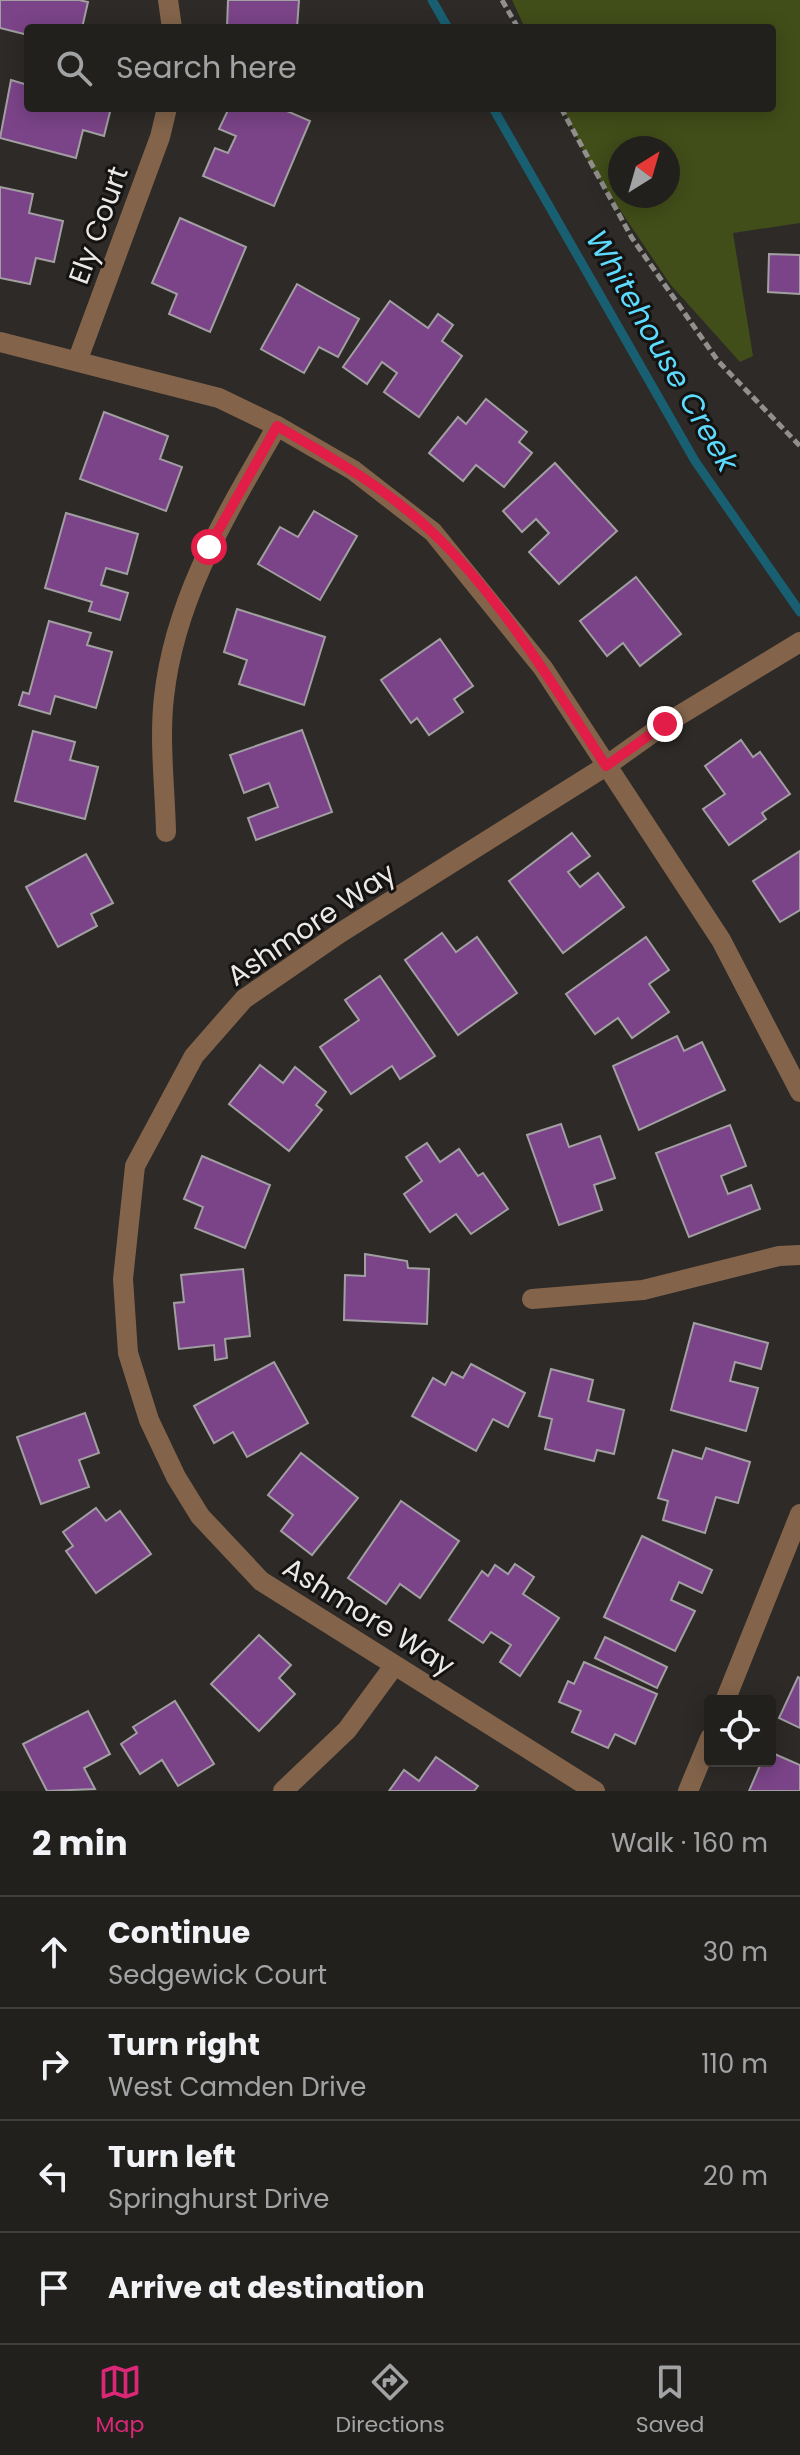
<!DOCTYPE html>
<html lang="en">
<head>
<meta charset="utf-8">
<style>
  body { margin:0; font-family:Poppins,sans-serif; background:#2e2d2a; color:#f1f3f6 }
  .controls { position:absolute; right:24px; bottom:24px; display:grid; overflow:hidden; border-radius:8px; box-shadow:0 4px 20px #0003 }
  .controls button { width:72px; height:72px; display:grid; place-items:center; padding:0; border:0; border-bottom:2px solid #3f3e3b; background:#22201d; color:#f1f3f6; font:40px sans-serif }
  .compass { position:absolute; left:608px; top:136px; width:72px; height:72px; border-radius:50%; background:#22201d; box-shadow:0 4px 20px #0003; rotate:37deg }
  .stop { position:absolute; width:24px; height:24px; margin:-18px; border:6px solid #e11d48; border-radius:50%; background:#fff }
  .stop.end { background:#e11d48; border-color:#fff; box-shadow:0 2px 8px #0008 }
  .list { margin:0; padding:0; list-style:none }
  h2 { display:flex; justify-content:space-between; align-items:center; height:104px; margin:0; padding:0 32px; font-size:34px }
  h2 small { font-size:26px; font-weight:400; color:#a2a3a4 }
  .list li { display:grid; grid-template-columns:52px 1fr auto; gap:24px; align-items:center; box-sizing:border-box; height:112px; padding:0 32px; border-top:2px solid #3f3e3b }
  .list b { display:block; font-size:30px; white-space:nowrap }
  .list p { margin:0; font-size:26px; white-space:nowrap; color:#a2a3a4 }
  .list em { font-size:26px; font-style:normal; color:#a2a3a4 }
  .icon { flex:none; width:44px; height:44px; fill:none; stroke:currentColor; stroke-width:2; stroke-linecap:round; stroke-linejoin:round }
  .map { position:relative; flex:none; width:800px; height:1791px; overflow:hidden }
  .search { position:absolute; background:#22201d; box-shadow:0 4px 20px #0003; left:24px; right:24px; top:24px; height:88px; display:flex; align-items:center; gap:20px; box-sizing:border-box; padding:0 28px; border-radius:8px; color:#a2a3a4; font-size:30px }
  .sheet { height:552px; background:#22201d }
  nav { display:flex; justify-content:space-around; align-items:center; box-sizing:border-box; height:112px; border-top:2px solid #3f3e3b; background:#22201d; font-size:22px; color:#a2a3a4 }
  nav a { display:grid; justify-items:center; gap:4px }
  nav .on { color:#db2777 }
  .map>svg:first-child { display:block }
  .green { fill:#414e19; fill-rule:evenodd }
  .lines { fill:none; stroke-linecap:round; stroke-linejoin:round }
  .stream { stroke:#195f72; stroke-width:9 }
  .building { fill:#7b4488; stroke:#a29fa2; stroke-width:2 }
  .path { stroke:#92908d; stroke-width:5; stroke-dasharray:8 4; stroke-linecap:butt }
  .minor { stroke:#83644b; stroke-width:20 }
  .tertiary { stroke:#83644b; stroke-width:20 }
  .route { stroke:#e11d48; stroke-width:10 }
  .labels { text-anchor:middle; stroke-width:6; stroke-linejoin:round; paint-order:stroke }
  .street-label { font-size:28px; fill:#ebe9e7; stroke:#141312 }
  .water-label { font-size:30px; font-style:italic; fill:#5ddbff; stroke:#141312 }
</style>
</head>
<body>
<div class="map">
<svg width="800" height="1791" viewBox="0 0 800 1791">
  <rect width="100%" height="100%" fill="#2d2a27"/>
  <!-- green -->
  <path class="green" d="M512,0h288v223l-67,10 20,123 -13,6 -70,-78 -79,-117 -28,-59h209v-80h-247zM620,148h48v48h-48z"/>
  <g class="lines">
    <!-- stream -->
    <g class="stream">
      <path d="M432,0l16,28"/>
      <path d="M493,108l202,353 105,151"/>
    </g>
  </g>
  <!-- building -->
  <g class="building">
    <path d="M0,0h79l9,2 -6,26h-54v7l-28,-7z"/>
    <path d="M228,0h71l-2,28h-70z"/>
    <path d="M11,80l17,5v23h83l-7,28 -21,-6 -7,28 -76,-20z"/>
    <path d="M229,108h51l30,13 -36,85 -71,-30 12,-28 13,5 8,-17 -17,-7z"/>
    <path d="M0,187l33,7 -4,19 34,8 -9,41 -18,-4 -6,26 -30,-6z"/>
    <path d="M180,218l66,29 -36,85 -41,-18 8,-20 -25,-11z"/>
    <path d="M769,254l31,1v39l-32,-2z"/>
    <path d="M297,284l62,35 -21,38 -19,-10 -15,26 -43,-24z"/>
    <path d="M390,301l38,27 10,-14 15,11 -11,16 20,15 -43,61 -35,-25 13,-19 -15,-11 -15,22 -24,-17z"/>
    <path d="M486,399l41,33 -8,10 13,11 -28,34 -28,-22 -13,16 -34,-28 29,-36 8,7z"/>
    <path d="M104,412l64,24 -8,23 22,8 -16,44 -86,-32z"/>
    <path d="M555,463l62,68 -58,53 -30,-32 20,-19 -13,-14 -14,13 -19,-21z"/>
    <path d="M314,511l43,25 -37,64 -62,-36 22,-37 18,10z"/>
    <path d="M66,513l72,21 -11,40 -21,-6 -5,17 27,8 -8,27 -31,-9 3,-9 -47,-14z"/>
    <path d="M636,577l45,57 -41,32 -17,-23 -16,13 -27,-35z"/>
    <path d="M237,609l88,28 -21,68 -65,-21 8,-24 -23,-8z"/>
    <path d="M49,621l42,12 -4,12 25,7 -16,56 -41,-12 -5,18 -31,-9 4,-13 6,2z"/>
    <path d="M440,639l33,47 -19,13 9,13 -34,23 -12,-17 -6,5 -30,-43z"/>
    <path d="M302,730l30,82 -76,28 -8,-22 30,-11 -9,-24 -25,10 -14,-38z"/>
    <path d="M33,731l42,11 -5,18 28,7 -13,52 -70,-18z"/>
    <path d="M741,740l12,17 7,-5 30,42 -28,19 4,6 -37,26 -26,-36 22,-15 -20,-28z"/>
    <path d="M572,833l18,23 -22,16 12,15 18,-14 26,34 -61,46 -54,-72z"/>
    <path d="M800,851v59l-20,12 -27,-41z"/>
    <path d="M86,854l27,49 -22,11 6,12 -39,21 -32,-60z"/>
    <path d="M442,933l14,19 21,-15 40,56 -59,42 -53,-75z"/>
    <path d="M646,937l23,33 -20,14 20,28 -37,26 -14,-20 -23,16 -29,-40z"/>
    <path d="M380,976l55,80 -35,23 -8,-13 -41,28 -31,-47 39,-27 -14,-20z"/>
    <path d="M677,1036l7,15 18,-9 23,48 -86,40 -26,-64z"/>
    <path d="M260,1065l23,18 12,-16 31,25 -10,13 6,5 -33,41 -60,-47z"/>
    <path d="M561,1124l8,23 31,-11 15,42 -21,7 8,25 -43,15 -32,-90z"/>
    <path d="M730,1125l16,41 -25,10 7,18 23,-9 9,24 -71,28 -33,-84z"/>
    <path d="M427,1143l13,19 19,-13 19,27 5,-3 25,36 -37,25 -15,-20 -26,18 -26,-38 18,-13 -16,-24z"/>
    <path d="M202,1156l68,29 -25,63 -50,-20 8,-21 -19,-8z"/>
    <path d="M365,1254l42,7 1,7 21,1 -2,55 -83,-4 1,-45 20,1z"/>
    <path d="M243,1269l7,67 -25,3 2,19 -12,2 -1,-15 -35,4 -5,-46 10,-1 -3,-27z"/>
    <path d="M694,1323l74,20 -7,26 -26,-7 -5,19 28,7 -12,43 -75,-21z"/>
    <path d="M274,1362l34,61 -61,34 -14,-25 -19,11 -20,-37z"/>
    <path d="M471,1364l54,29 -17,34 -15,-8 -17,32 -64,-35 21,-38 12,7 7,-13 11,6z"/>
    <path d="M551,1369l42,11 -5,21 36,9 -10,44 -17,-4 -3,11 -49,-12 7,-30 -13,-3z"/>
    <path d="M85,1413l14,40 -20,7 10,27 -48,17 -24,-67z"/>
    <path d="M706,1448l44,14 -12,41 -22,-6 -11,36 -42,-13 5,-19 -10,-3 15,-48 29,9z"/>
    <path d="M301,1453l57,45 -46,57 -31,-24 12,-16 -25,-20z"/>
    <path d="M401,1501l58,40 -39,57 -20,-14 -14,20 -38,-26z"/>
    <path d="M96,1508l10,13 14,-10 31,43 -55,39 -30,-42 7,-5 -10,-14z"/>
    <path d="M642,1536l70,34 -10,23 -23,-11 -8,18 24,11 -20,40 -71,-34z"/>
    <path d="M515,1564l19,13 -11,17 36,24 -39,58 -20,-14 11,-17 -20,-13 -8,11 -34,-23 33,-49 6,5 7,-11 13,9z"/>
    <path d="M259,1635l32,30 -12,13 16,16 -36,37 -48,-47z"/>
    <path d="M605,1637l62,30 -10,21 -62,-30z"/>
    <path d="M584,1662l73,32 -22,50 -20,-10 -7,14 -36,-16 9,-21 -22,-9 9,-21 6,3z"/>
    <path d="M798,1677l2,1v50l-21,-10z"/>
    <path d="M175,1701l39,63 -36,22 -16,-26 -22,14 -19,-30 16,-11 -4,-6z"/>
    <path d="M88,1711l22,43 -26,14 11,21 -48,2 -24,-47z"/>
    <path d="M770,1752l30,13v26h-51l13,-30h8z"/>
    <path d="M436,1757l42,29 -4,5h-85l15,-21 15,11z"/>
  </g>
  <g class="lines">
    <!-- path -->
    <g class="path">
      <path d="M502,0l16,28"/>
      <path d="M561,108l71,130 86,123 82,85"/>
    </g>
    <!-- minor -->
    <g class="minor">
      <path d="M168,0l4,28"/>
      <path d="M78,359l82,-222 7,-29"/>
      <path d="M166,832c-1,-45 -7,-91 -2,-135 11,-101 64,-185 113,-271"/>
      <path d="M532,1299l111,-9 136,-34 21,-1"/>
      <path d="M283,1791l64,-61 47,-64"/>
      <path d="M595,1791l-334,-210 -61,-65 -24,-39 -27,-57 -21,-67 -5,-74 12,-113 59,-110 50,-57 96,-66 266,-167"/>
    </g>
    <!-- tertiary -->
    <g class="tertiary">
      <path d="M0,342l219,56 58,28 76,44 80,62 110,136 178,272 79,152"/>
      <path d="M606,766l59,-42 135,-82"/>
      <path d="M725,1701l75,-187"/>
      <path d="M688,1791l22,-53"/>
    </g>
  </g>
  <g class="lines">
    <!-- route -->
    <path class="route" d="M209,547l68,-121c54,31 110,63 155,106 67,63 124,157 174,234l59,-42"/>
  </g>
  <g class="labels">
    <!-- street labels -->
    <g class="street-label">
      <text transform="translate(98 225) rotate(-70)" y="10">Ely Court</text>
      <text transform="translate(311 924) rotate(-34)" y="10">Ashmore Way</text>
      <text transform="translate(369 1616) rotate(32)" y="10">Ashmore Way</text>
    </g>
    <!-- water labels -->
    <g class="water-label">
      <text transform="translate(662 351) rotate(60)" y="10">Whitehouse Creek</text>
    </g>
  </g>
</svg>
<div class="controls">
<button><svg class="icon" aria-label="locate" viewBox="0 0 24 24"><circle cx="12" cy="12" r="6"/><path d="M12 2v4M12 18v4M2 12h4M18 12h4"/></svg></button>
</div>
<svg class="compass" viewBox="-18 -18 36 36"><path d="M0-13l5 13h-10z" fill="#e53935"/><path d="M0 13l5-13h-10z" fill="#a2a3a4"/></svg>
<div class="stop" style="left:209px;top:547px"></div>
<div class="stop end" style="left:665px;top:724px"></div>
<div class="search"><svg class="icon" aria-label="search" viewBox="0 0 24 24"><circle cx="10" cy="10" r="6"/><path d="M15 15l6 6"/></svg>Search here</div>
</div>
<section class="sheet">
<h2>2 min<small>Walk · 160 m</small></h2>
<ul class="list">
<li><svg class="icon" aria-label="ahead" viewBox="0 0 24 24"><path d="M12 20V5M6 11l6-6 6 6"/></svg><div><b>Continue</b><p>Sedgewick Court</p></div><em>30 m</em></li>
<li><svg class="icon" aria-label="right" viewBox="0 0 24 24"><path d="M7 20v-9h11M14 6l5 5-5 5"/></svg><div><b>Turn right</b><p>West Camden Drive</p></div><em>110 m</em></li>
<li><svg class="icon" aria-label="left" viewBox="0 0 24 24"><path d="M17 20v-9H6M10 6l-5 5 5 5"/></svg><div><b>Turn left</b><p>Springhurst Drive</p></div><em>20 m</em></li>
<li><svg class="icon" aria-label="arrive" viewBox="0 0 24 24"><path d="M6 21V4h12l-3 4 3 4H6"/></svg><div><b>Arrive at destination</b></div></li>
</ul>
</section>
<nav>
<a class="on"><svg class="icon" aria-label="map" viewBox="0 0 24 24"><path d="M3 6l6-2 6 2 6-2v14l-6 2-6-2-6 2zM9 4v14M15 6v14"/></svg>Map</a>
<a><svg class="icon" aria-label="directions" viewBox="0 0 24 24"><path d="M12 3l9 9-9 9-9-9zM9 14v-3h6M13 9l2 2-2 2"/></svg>Directions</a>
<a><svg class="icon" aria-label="saved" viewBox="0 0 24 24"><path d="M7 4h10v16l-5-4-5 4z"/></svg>Saved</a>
</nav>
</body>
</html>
